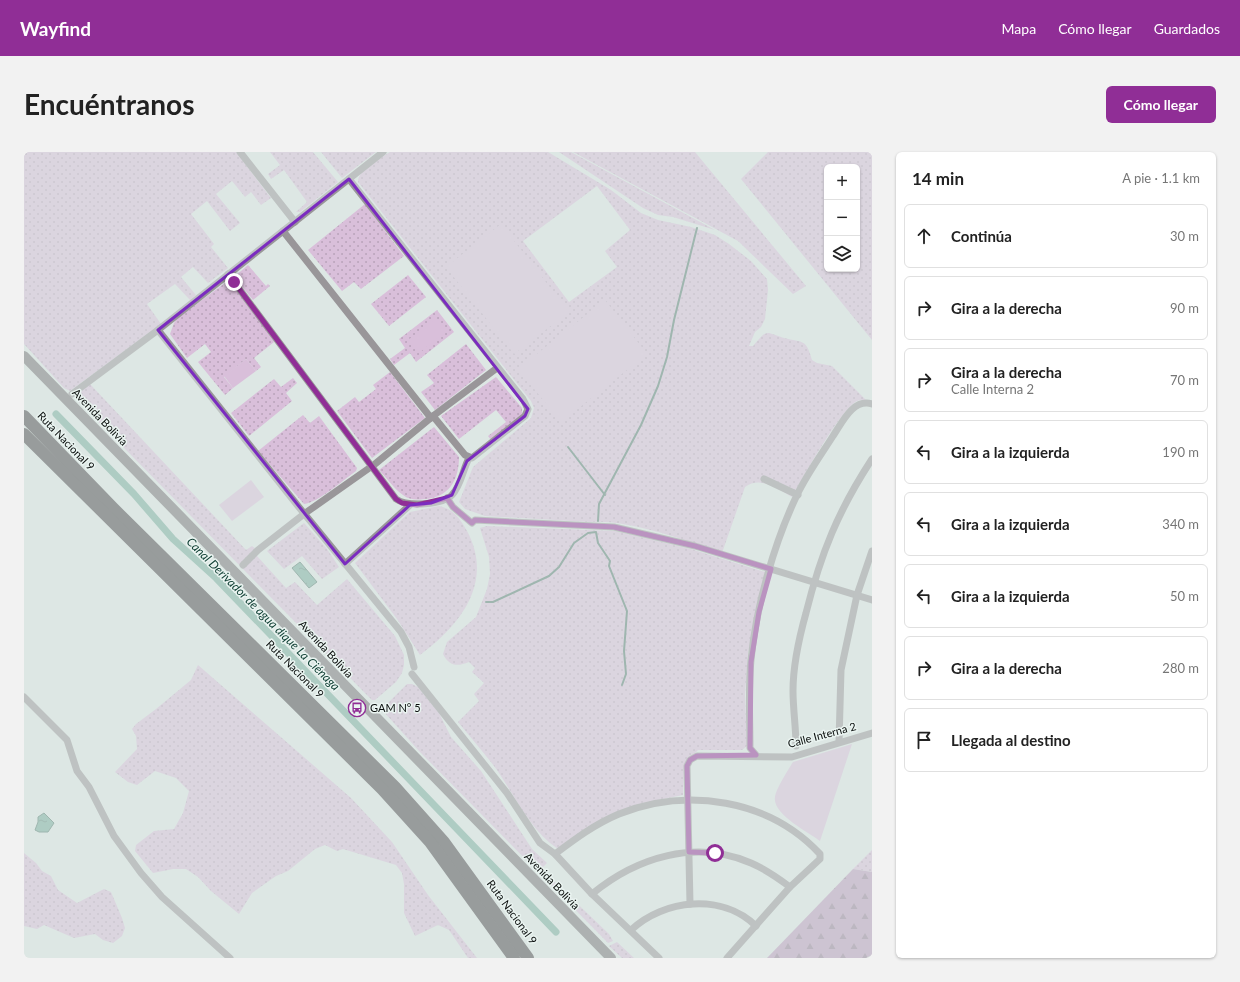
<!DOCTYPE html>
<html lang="es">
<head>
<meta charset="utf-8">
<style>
  body { margin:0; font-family:Lato,sans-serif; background:#f2f2f2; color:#222 }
  .controls { position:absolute; right:12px; top:12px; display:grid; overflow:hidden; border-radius:6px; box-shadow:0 1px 3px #0004 }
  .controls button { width:36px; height:36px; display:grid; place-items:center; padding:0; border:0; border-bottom:1px solid #e0e0e0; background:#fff; color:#222; font:20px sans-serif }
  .stop { position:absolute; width:12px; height:12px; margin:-9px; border:3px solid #902e96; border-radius:50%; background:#fff }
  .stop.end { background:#902e96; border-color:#fff; box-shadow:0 1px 4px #0008 }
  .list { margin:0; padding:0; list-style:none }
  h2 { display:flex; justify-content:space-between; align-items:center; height:52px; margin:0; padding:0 16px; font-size:17px }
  h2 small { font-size:13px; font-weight:400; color:#767676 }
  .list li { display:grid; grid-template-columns:26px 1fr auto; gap:12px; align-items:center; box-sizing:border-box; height:64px; margin:0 8px 8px; padding:0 8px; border:1px solid #e0e0e0; border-radius:6px }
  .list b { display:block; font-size:15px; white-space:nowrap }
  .list p { margin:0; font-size:13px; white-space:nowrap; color:#767676 }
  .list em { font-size:13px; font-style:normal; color:#767676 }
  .icon { flex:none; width:22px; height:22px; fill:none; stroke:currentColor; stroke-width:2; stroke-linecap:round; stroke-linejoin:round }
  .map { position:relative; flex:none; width:848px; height:806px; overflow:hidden; border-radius:6px }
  header { display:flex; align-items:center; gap:24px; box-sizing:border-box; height:56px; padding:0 20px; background:#902e96; color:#fff }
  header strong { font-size:19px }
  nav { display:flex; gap:22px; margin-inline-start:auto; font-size:14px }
  .intro { display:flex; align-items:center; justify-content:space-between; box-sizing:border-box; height:96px; padding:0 24px }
  h1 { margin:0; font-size:28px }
  .button { padding:10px 18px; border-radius:6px; background:#902e96; color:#fff; font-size:14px; font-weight:700 }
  main { display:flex; gap:24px; padding:0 24px }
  aside { flex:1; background:#fff; border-radius:6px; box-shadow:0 1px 3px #0004 }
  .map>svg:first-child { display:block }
  .grass { fill:url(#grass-dots); fill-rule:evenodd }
  .forest { fill:url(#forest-firs) }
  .park { fill:#d9bfda }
  .water { fill:url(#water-ripples); stroke:#557b70 }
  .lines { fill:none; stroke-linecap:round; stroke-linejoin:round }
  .stream { stroke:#557b70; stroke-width:2 }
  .canal { stroke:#75aa9b; stroke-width:7 }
  .street { stroke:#999699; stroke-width:7 }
  .secondary { stroke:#747074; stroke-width:10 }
  .highway { stroke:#454045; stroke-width:12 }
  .route { stroke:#902e96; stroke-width:5 }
  .marked { fill:none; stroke:#7b2cbf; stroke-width:3; stroke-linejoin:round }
  .labels { text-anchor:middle; stroke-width:3; stroke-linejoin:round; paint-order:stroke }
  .street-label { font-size:11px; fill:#090d0c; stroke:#eaf4f1 }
  .poi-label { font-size:11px; fill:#090d0c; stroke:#eaf4f1; text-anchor:start }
  .water-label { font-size:12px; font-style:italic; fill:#124136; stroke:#eaf4f1 }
</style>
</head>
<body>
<header>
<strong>Wayfind</strong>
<nav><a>Mapa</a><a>Cómo llegar</a><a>Guardados</a></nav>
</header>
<div class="intro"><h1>Encuéntranos</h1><a class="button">Cómo llegar</a></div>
<main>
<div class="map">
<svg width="848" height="806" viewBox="0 0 848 806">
  <defs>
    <pattern id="grass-dots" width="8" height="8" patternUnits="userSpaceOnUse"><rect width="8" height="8" fill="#d9bfda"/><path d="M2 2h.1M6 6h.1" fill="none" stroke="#b9a3ba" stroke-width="1.8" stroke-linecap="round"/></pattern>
    <pattern id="forest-firs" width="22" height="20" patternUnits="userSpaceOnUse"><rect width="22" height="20" fill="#bb9abc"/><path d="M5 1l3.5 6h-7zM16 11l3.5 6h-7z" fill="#967c97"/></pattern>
    <pattern id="water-ripples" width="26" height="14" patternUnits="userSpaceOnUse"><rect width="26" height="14" fill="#75aa9b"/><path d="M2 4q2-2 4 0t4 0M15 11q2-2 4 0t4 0" fill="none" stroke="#5e897d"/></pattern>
  </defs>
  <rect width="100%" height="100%" fill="#dde7e4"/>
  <!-- grass -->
  <g class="grass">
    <path d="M0,0h212l35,46 -10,7 -10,-13 -6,5 -13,-16 -16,13 24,29 -10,8 -23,-30 -16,13 23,30 -3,3 17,21 -20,15 -15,-16 -12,10 15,18 -6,5 -15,-16 -28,20 14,20 -91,67 -6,-3 -40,-44z"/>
    <path d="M246,0h43l25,30 -38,30h-4l11,-10 -23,-32 -13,9 -3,-5 12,-9z"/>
    <path d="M297,0h55l-34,26z"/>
    <path d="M366,0h158l63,38 30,23 17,7 33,7 24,8 14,9 22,17 16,18 1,11 -3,29 -4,8 -6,5 -6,14h4c15,-18 12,-14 31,-8 19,5 22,0 28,22l5,3 15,3 34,34c-3,0 -7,0 -9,1 -16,8 -55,78 -65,96 -15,-9 -32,-21 -47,-10l-23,66c-38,-13 -93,-34 -132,-31l-105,-6 -20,-7 -6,-7 14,-35 58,-49 3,-10 -3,-7 -173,-219c0,-13 22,-23 32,-30zM573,34l33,44 -25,21 12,16 -48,35 -46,-61z"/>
    <path d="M535,0h12l144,78 -42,-13 -15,-2 -15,-7z"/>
    <path d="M549,0h122l111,134 -13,8 -55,-53z"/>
    <path d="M744,0h104v188l-131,-161zM803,15h30v102h-30z"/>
    <path d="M341,52l39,52 -43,33 -7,-7 -12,9 -34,-41z"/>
    <path d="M224,113l18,21 2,-2 2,2 -17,14 -19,-23z"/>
    <path d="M384,123l18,22 -37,29 -18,-22z"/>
    <path d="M205,128l26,30 19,32 -20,16 7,9 -5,4 -10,-12 -22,18 9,11 -8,7 -27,-33 13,-10 -6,-8 -18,14 -17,-24 4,-11 5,-6z"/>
    <path d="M413,158l17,22 -38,30 -6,-9 -16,12 -4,-6 15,-11 -6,-9z"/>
    <path d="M442,192l20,26 -51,40 -14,-18 13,-9 -7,-8z"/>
    <path d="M366,220l35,46 -53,40 -35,-47 18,-14 4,5 17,-13 -3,-4z"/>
    <path d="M472,225l26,31v7l-31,25 -3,-4 18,-14 -10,-12 -37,29 -18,-23z"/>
    <path d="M269,226l4,5 -11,10 6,8 -43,35 -18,-23 43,-34 7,8z"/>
    <path d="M66,232l156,166 6,-4 4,3 1,7 29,32 9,-6 22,23 30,-26 48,57 9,19v10l-2,8 -6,9 -21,18h-3l-11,-11 -286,-291 2,-4z"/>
    <path d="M279,263l7,8 9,-7 38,52 -1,3c-14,10 -37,31 -52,33l-46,-53z"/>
    <path d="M410,275l25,30c0,24 -11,41 -35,42 -7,1 -15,1 -21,-4 -9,-6 -16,-17 -24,-25z"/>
    <path d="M415,354c15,3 21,13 28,25 28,52 -8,95 -47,124l-23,-36 -42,-56 55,-51z"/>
    <path d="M280,371l23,26 12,18 -17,12 -20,-23 -18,13 -17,-18z"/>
    <path d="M463,374l128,5 76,18 74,23 -17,81 -3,42 2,51 -5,4h-44l-14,15 -1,30 -39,8 -86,46c-28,-19 -42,-51 -61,-79 -12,-16 -26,-32 -39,-48l21,-21 -5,-7 10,-11 -12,-11 3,-4 -6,-6c-12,5 -20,4 -26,-8l4,-12 29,-25 11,-28 3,-15 -1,-17 -9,-29z"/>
    <path d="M174,513l153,133 41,44 36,53 49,63h-9l-19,-28 -11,-5 -23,11 -11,-23v-29l-2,-11 -6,-8 -53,-16 -6,2 -12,-6 -10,4 -27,22 -12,5 -24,17 -13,21 -28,-23 -13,-14 -12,-8h-13l-20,4 -18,-22 1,-6 18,-14 20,-2 9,-16 6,-22 -13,-13 -21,-7 -18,14 -9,-3 -13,-10 22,-23 -1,-13 -4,-7 4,-5 20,-15 35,-29z"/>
    <path d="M383,532h5l6,3 21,26 12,24 30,34 51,78 15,14 -6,6 68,65 4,7 -5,2 -189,-192 -35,-39 -1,-2 2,-4z"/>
    <path d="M848,698v22l-19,-3z"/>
    <path d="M0,701l12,10 6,8 9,5 7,14 19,13 27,-14 7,3 11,26 3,10 -3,8 -9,7 -10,-3 -8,-6 -21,4 -30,-13 -7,4 -13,-3z"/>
    <path d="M593,790l17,16h-12l-13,-12z"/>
  </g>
  <!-- forest -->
  <path class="forest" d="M829,717l19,3v83l-6,3h-99z"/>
  <!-- park -->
  <g class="park">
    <path d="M477,72l68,88 -55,42 -68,-87z"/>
    <path d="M581,148l42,54 -86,68 -43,-53z"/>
    <path d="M412,166l11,13 -28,22 -11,-13z"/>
    <path d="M222,207l10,12 -23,17 -9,-12z"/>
    <path d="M227,328l13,17 -32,24 -13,-16z"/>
    <path d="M828,592l-32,97c-12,-9 -48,-27 -45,-44 1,-8 13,-27 18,-35z"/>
  </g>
  <!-- water -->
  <g class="water">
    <path d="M276,410l17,20 -8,6 -17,-20z"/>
    <path d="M20,661l10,10 -6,9h-9l-4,-2 3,-8v-5z"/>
  </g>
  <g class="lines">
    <!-- stream -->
    <g class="stream">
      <path d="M544,295l37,48"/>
      <path d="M574,369l1,-17 42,-79 17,-39 9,-29 7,-37 23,-92"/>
      <path d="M462,450h7l56,-26 10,-9 15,-24 14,-10 8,-1 2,11 12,18 -1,5 18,45 -3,40 2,23 -4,11"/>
    </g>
    <!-- canal -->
    <path class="canal" d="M32,262l78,80 39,45 43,39 340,354"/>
    <!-- street -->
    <g class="street">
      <path d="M216,0l55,70"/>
      <path d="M325,27l174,220 5,10 -3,7 -53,42 -7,-3 -32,-39"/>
      <path d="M259,79l148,187"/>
      <path d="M204,122l168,225c11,8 47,6 56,-4 9,-9 11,-26 17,-37"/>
      <path d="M134,178l140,176 103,126 8,15 5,20"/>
      <path d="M48,242l86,-64 225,-178"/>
      <path d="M740,327l34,16"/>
      <path d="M423,346l6,9 19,16 3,-3 139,7 81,19 177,54"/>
      <path d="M321,412l65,-59"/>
      <path d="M219,413l15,-15 46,-36 71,-50 58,-48 64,-48"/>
      <path d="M388,522l95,119 33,50 15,11 37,40 67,64"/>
      <path d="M0,545l43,43 10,31 12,16 25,49 27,37 21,24 68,61"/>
      <path d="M815,590l2,-72 16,-75 15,-44"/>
      <path d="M772,594c0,-18 -3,-37 -3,-55 0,-27 6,-53 13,-78 15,-60 32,-102 66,-154"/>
      <path d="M732,603l-6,-7c0,-29 -2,-59 1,-88 5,-53 23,-117 46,-165 10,-21 24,-40 36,-59 9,-13 20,-38 39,-32"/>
      <path d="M531,702c20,-15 40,-30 64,-40 68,-27 150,-15 201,40v5l-30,28 -63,71"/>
      <path d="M568,742c45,-37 104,-55 159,-31 14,6 27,15 39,24"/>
      <path d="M666,752l-3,-138 3,-6 7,-4 95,1 80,-24"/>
      <path d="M607,778c33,-31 91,-37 125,-4"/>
    </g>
    <!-- secondary -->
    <path class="secondary" d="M0,204l587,602"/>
    <!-- highway -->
    <g class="highway">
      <path d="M0,264l89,92 282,279 49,55 84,116"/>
      <path d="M0,282l358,355 48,53 84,116"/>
    </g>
  </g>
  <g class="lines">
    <!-- route -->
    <path class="route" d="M210,130l162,217 6,4 15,2 30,-7 6,9 19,16 3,-3 139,7 81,19 76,23 -12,43 -8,50 -1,86 6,7 -59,1 -7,4 -3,6 2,86 26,1"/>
  </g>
  <!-- marked area -->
  <path d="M0 0H848V806H0ZM325,27l179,230 -3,7 -58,45 -15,34 -21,8 -21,2 -65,59 -187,-234z" fill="#dde7e4" fill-opacity=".55" fill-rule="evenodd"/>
  <path class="marked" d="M325,27l179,230 -3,7 -58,45 -15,34 -21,8 -21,2 -65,59 -187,-234z"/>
  <!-- icons -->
  <defs>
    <symbol id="bus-ring" viewBox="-11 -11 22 22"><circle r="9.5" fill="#eaf4f1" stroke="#902e96" stroke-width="1.5"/><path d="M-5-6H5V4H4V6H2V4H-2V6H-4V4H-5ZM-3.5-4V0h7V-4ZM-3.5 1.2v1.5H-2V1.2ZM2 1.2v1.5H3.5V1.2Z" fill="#902e96"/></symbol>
  </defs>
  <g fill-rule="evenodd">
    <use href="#bus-ring" x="323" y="546" width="20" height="20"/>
  </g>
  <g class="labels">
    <!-- street labels -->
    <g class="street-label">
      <text transform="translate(76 265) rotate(46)" y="4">Avenida Bolivia</text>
      <text transform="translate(42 289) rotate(46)" y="4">Ruta Nacional 9</text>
      <text transform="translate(302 497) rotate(47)" y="4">Avenida Bolivia</text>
      <text transform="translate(271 517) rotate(45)" y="4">Ruta Nacional 9</text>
      <text transform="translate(798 583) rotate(-15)" y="4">Calle Interna 2</text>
      <text transform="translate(528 729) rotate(46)" y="4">Avenida Bolivia</text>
      <text transform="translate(488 760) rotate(54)" y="4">Ruta Nacional 9</text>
    </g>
    <!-- poi labels -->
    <g class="poi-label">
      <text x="346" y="560">GAM N° 5</text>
    </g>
    <!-- water labels -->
    <g class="water-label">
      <text transform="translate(239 462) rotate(45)" y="4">Canal Derivador de agua dique La Ciénaga</text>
    </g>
  </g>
</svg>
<div class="controls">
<button>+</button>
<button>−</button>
<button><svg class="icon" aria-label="layers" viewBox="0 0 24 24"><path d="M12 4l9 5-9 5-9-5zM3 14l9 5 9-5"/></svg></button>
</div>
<div class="stop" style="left:691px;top:701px"></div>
<div class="stop end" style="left:210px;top:130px"></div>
</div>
<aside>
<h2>14 min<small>A pie · 1.1 km</small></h2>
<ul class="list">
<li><svg class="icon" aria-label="ahead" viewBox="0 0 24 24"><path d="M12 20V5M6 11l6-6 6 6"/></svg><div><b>Continúa</b></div><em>30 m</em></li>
<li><svg class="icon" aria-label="right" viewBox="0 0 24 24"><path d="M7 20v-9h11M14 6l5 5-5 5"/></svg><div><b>Gira a la derecha</b></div><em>90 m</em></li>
<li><svg class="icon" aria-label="right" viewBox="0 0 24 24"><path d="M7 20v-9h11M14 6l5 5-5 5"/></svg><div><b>Gira a la derecha</b><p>Calle Interna 2</p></div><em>70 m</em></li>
<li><svg class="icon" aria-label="left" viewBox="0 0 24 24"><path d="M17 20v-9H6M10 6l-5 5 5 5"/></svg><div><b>Gira a la izquierda</b></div><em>190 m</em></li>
<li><svg class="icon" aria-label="left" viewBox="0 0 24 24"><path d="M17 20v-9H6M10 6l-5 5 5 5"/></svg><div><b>Gira a la izquierda</b></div><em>340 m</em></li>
<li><svg class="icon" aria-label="left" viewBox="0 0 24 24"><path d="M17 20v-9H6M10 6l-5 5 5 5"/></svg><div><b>Gira a la izquierda</b></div><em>50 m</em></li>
<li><svg class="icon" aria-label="right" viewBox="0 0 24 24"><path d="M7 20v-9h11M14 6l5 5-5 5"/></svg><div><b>Gira a la derecha</b></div><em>280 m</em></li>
<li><svg class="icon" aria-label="arrive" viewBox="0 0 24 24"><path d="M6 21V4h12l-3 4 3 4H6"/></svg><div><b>Llegada al destino</b></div></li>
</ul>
</aside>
</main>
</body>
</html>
